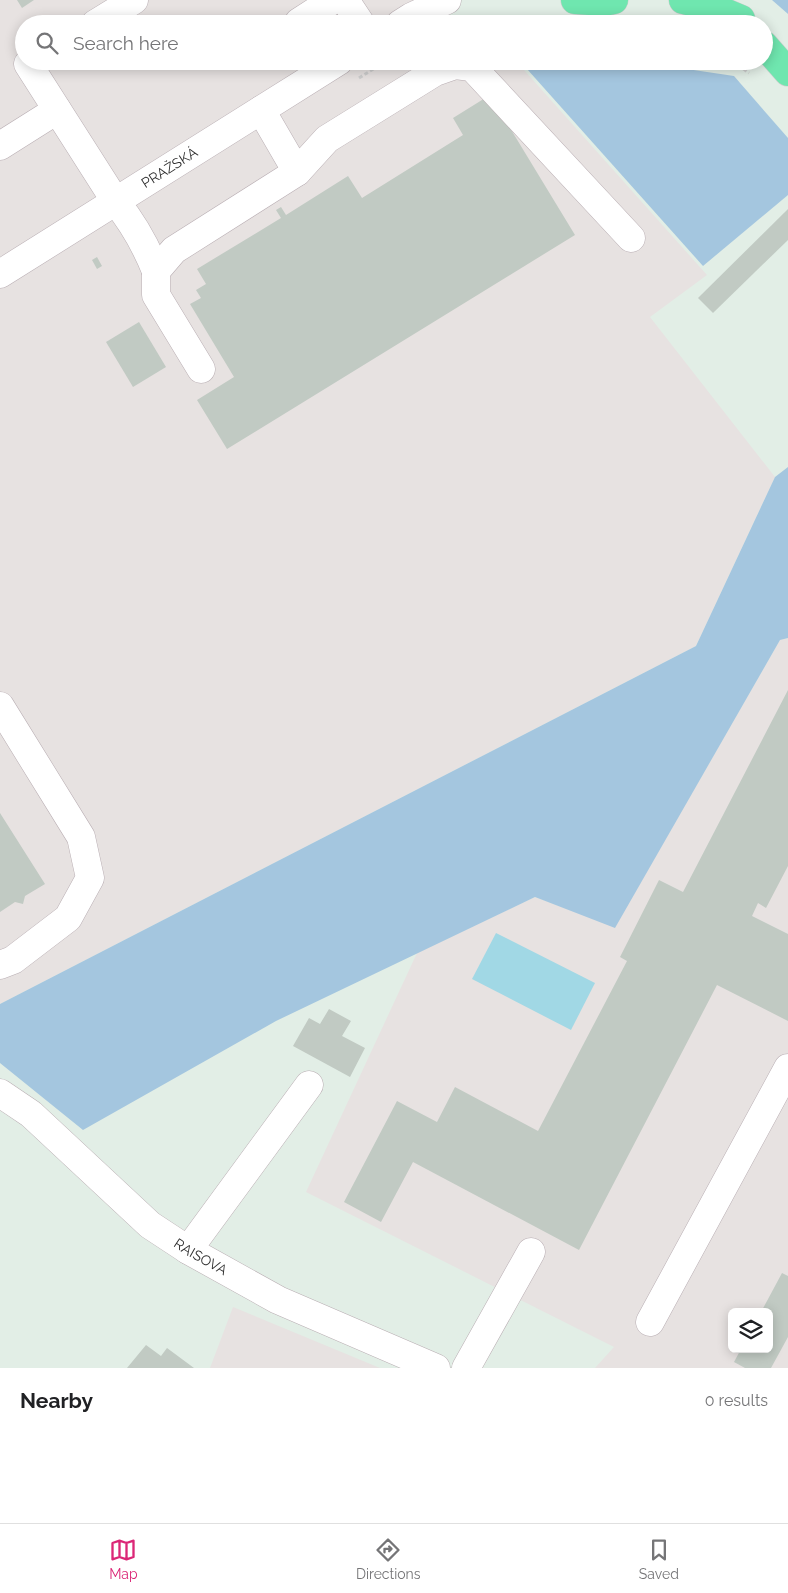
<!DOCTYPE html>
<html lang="en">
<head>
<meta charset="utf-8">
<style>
  body { margin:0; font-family:Raleway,sans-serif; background:#f2f2f2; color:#202124 }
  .controls { position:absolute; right:15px; bottom:15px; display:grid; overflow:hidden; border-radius:8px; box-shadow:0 2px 12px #0003 }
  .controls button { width:45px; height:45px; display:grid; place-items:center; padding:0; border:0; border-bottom:1px solid #e0e0e0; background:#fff; color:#202124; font:25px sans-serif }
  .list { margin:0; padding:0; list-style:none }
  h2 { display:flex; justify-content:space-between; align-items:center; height:65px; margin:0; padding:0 20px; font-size:21px }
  h2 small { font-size:16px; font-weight:400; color:#757577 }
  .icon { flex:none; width:28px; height:28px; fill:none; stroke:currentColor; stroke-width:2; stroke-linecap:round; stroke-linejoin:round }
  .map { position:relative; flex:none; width:788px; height:1368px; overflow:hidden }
  .search { position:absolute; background:#fff; box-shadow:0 2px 12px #0003; left:15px; right:15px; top:15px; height:55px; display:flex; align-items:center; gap:12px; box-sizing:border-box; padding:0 18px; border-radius:28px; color:#757577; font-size:19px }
  .sheet { height:155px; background:#fff }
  nav { display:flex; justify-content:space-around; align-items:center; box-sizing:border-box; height:70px; border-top:1px solid #e0e0e0; background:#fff; font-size:14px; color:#757577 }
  nav a { display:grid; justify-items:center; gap:2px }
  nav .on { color:#db2777 }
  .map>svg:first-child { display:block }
  .industrial { fill:#e7e2e1; fill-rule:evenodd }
  .green { fill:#a4c6df }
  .pitch { fill:#a1d8e5 }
  .building { fill:#c1cac3 }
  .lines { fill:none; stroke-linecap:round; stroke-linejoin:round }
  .minor-casing { stroke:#b9aeb3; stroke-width:29 }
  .major-casing { stroke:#cdcdcd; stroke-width:29 }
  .path { stroke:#cdcdcd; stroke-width:3; stroke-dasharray:4 2.5; stroke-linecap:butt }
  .minor { stroke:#fff; stroke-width:28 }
  .major { stroke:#6fe6af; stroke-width:28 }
  .labels { text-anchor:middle; stroke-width:5; stroke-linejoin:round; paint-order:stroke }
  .street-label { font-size:14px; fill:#2e2e2e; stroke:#fff }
</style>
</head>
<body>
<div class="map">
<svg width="788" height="1368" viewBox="0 0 788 1368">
  <rect width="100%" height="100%" fill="#e2eee6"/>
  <!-- industrial -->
  <g class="industrial">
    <path d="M0,0h423l20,24h-419v37h492l191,214 -57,42 125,160 -79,169 -696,358z"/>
    <path d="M788,638v730h-193l19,-21 -308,-155 111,-239 118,-56 80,30 165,-287zM732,1312h37v37h-37z"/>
    <path d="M233,1307l147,61h-170z"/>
  </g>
  <!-- green -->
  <g class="green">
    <path d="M772,0h16v14z"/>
    <path d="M541,61h92l101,15 54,62v57l-85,71 -176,-197z"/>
    <path d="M788,467v171l-8,2 -165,288 -80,-31 -259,124 -193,109 -83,-67v-59l696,-358 79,-169z"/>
  </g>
  <!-- pitch -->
  <path class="pitch" d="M496,933l99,50 -24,47 -99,-51z"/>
  <!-- building -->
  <g class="building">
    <path d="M17,0h17l-12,8z"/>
    <path d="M262,19l4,5h-11z"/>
    <path d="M490,95l85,140 -348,214 -30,-49 37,-23 -44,-73 11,-6 -5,-8 10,-6 -9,-15 84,-51 -5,-8 5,-3 5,8 62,-39 14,22 101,-63 -10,-17z"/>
    <path d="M788,209v31l-75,73 -15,-15z"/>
    <path d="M97,257l5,9 -5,3 -5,-9z"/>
    <path d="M139,322l27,45 -33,20 -27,-45z"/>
    <path d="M788,690v176l-22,42 -8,-5 -6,13 36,18v87l-71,-36 -138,265 -166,-88 -32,60 -37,-20 53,-101 40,21 18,-35 83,44 89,-170 -7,-4 39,-77 24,12z"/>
    <path d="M0,813l45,71 -20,12 -2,8 -8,-2 -15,10z"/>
    <path d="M329,1009l22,12 -9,15 23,12 -15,29 -57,-31 16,-28 11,6z"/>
    <path d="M782,1273l6,3v61l-17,31h-26l-11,-6 7,-13h28v-37h-8z"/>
    <path d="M146,1345l15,11 6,-8 27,20h-67z"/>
  </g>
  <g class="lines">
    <defs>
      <g id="minor">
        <path d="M345,0l16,24"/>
        <path d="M299,22l34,-22"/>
        <path d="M95,24l39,-24"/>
        <path d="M400,24l11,-7 36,-17"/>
        <path d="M32,61l-4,3 88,138c17,21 30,44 40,69"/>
        <path d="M261,110l36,62 30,-33 108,-67 20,-7 17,2 159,171"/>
        <path d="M0,146l57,-36"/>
        <path id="s1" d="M0,274l339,-213"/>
        <path d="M201,369l-45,-74v-24l18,-21 123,-78"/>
        <path d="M0,706l81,131 9,41 -22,40 -55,42 -13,5"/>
        <path id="s2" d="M0,1093l31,21 119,111 38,25 90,50 158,68"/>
        <path d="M188,1250l121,-165"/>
        <path d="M650,1322l138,-254"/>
        <path d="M466,1368l65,-116"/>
      </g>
      <g id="major">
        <path d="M575,0l29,2 10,-2"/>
        <path d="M683,0l32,8 26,11"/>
        <path d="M764,45l24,27"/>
      </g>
    </defs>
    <!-- minor casing -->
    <use href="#minor" class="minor-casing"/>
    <!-- major casing -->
    <use href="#major" class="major-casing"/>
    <!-- path -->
    <g class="path">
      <path d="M733,61l16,12"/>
      <path d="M359,78l27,-17"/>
    </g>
    <!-- minor -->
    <use href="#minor" class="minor"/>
    <!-- major -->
    <use href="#major" class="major"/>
  </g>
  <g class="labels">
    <!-- street labels -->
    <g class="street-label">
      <text dy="5" stroke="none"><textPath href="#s1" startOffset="200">PRAŽSKÁ</textPath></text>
      <text dy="5" stroke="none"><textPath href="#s2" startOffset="260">RAISOVA</textPath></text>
    </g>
  </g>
</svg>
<div class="controls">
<button><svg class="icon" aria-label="layers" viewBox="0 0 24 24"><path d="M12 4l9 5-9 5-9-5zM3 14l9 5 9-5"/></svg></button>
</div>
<div class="search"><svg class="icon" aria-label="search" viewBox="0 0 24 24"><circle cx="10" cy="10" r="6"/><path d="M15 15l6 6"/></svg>Search here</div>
</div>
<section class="sheet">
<h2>Nearby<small>0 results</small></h2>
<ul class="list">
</ul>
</section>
<nav>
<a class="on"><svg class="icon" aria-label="map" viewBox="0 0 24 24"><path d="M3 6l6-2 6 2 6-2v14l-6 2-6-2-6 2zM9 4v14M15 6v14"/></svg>Map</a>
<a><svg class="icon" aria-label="directions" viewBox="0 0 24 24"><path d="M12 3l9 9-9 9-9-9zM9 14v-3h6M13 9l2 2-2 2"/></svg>Directions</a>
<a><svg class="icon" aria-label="saved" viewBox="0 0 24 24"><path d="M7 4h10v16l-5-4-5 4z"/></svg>Saved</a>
</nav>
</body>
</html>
